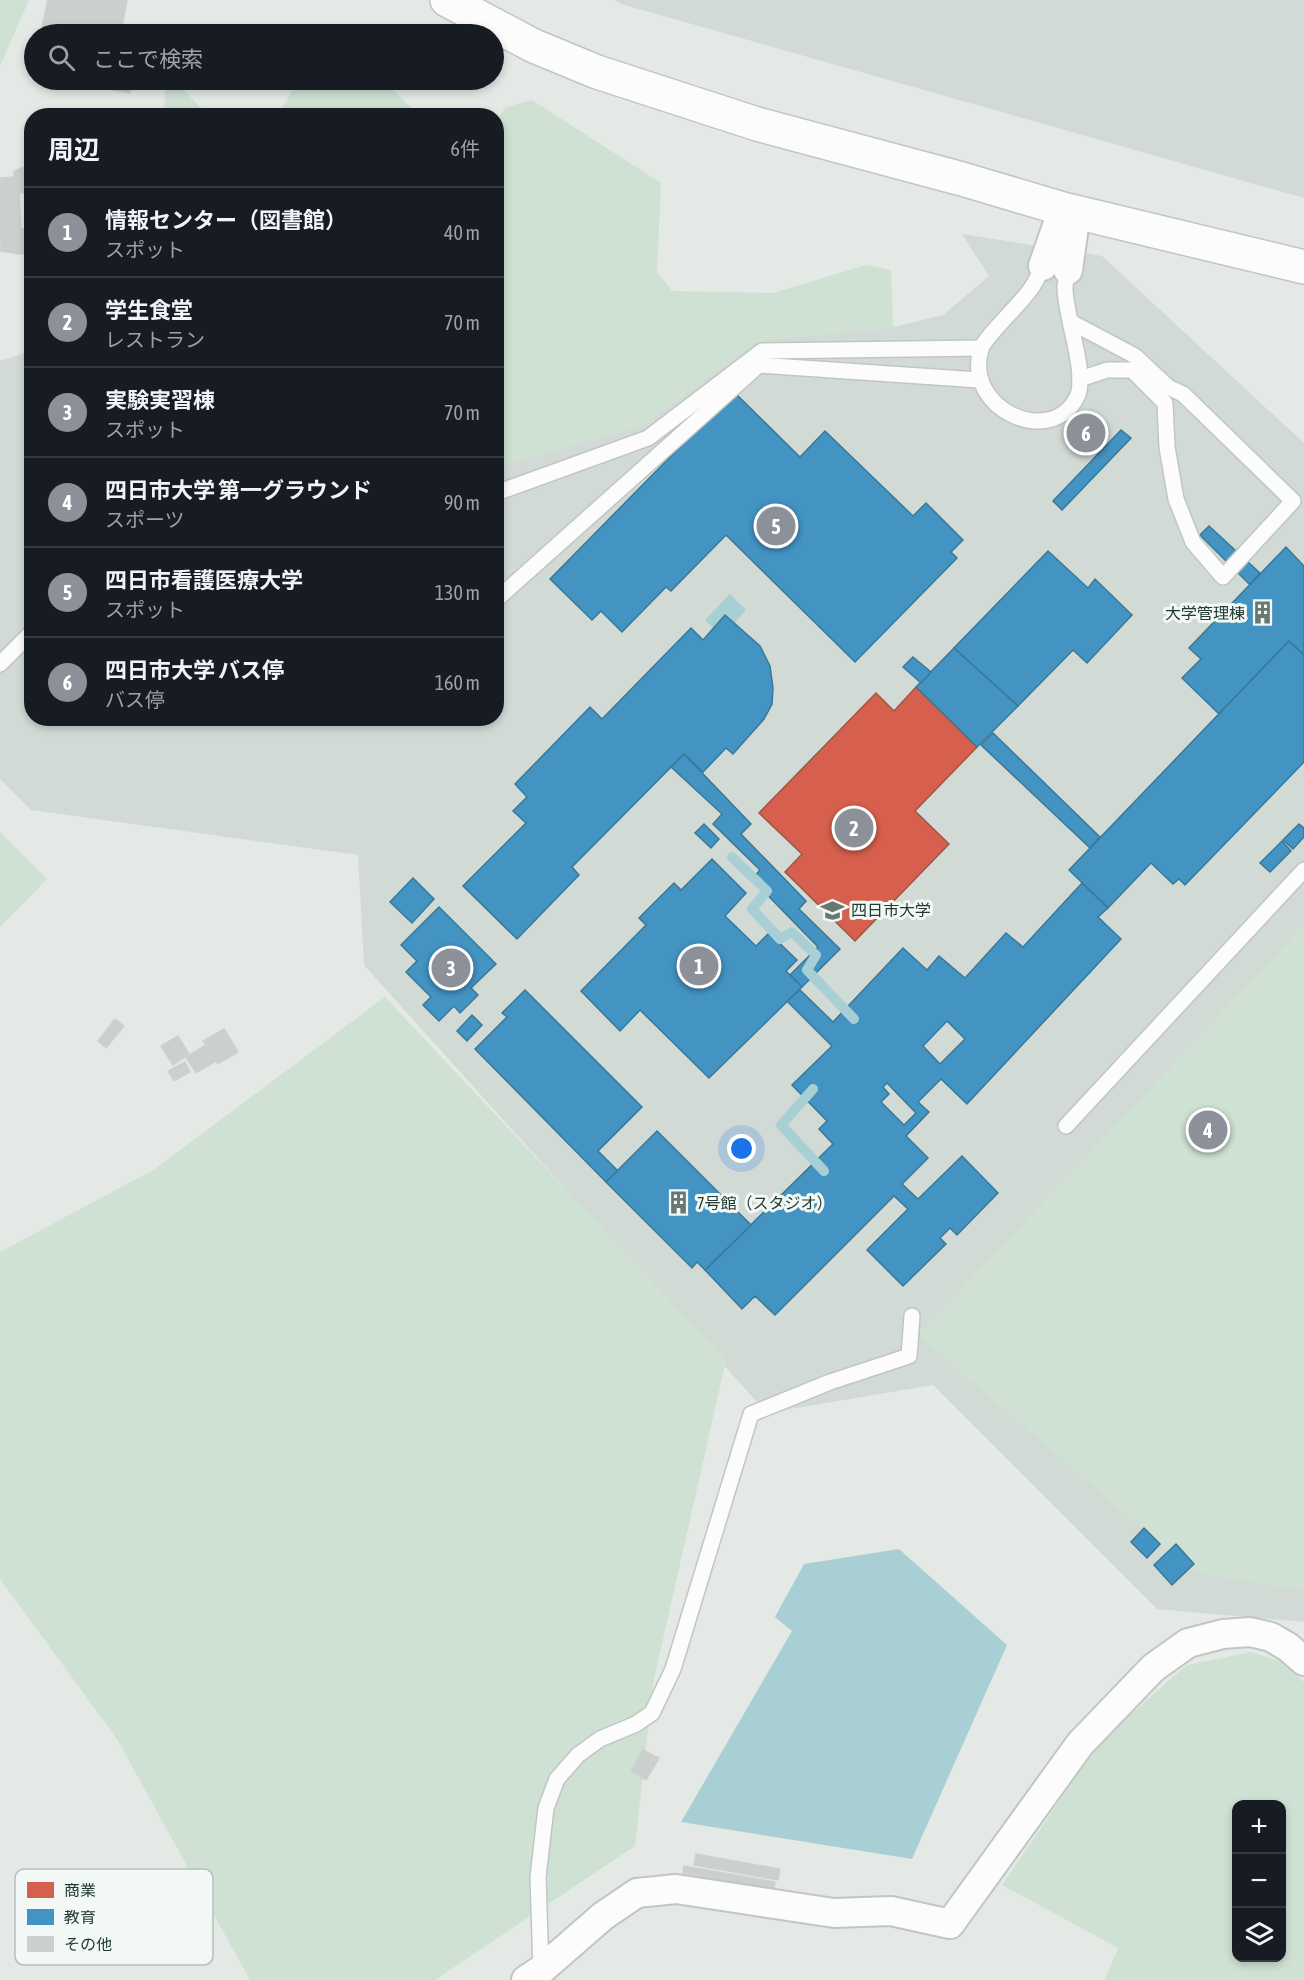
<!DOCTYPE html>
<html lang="ja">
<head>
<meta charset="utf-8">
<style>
  body { margin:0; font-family:"Asap Condensed","Noto Sans JP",sans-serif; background:#20242c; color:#f1f3f6 }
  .controls { position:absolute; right:18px; bottom:18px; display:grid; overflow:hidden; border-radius:12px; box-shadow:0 3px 9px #0003 }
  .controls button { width:54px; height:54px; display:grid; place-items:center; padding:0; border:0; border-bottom:2px solid #363941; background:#171b24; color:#f1f3f6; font:30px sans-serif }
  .you { position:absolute; left:742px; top:1149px; width:21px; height:21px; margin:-15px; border:4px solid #fff; border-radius:50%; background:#1a73e8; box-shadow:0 0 0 9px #1a73e833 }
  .badge { display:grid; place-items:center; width:39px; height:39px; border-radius:50%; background:#8c9099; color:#fff; font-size:20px; font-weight:700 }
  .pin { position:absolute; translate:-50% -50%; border:3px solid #fff; box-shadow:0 2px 6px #0006 }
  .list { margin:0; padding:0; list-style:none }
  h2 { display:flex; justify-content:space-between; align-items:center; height:78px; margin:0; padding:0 24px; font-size:26px }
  h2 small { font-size:20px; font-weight:400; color:#9ea1a6 }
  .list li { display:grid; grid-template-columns:39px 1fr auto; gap:18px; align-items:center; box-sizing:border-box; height:90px; padding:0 24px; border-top:2px solid #363941 }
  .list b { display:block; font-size:22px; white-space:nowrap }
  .list p { margin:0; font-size:20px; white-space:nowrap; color:#9ea1a6 }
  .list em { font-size:20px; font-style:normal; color:#9ea1a6 }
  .icon { flex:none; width:33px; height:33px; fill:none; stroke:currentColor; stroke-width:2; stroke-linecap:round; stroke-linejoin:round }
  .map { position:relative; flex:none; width:1304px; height:1980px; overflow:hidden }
  .search { position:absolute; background:#171b24; box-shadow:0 3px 9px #0003; left:24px; top:24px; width:480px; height:66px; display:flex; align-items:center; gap:15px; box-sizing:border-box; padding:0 21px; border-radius:33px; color:#9ea1a6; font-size:22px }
  .panel { position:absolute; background:#171b24; box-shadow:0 3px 9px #0003; left:24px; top:108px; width:480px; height:618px; border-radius:24px }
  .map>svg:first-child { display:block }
  .built { fill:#d2dad6 }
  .green { fill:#cee1d3; fill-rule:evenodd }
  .water { fill:#a8d0d4 }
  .shops { fill:#d6604d; stroke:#a05545; stroke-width:1.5 }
  .schools { fill:#4393c3; stroke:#397998; stroke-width:1.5; fill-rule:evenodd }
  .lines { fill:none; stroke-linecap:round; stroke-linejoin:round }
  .stream { stroke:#a8d0d4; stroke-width:10 }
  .building { fill:#cbd0ce; stroke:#cdd2cf; stroke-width:1.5 }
  .lane-casing { stroke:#c1c6c3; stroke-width:18 }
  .street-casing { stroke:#c1c6c3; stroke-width:32 }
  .secondary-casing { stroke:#c0c6c3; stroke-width:36 }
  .lane { stroke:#fbfcfb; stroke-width:15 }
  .street { stroke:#fbfcfb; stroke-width:28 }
  .secondary { stroke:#fbfcfb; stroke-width:33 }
  .labels { text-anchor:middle; stroke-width:6; stroke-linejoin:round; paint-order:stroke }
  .poi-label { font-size:16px; fill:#233b33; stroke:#f2f8f5; text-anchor:start }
  .key { fill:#f2f8f5; stroke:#b4bfbb; stroke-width:1.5 }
  .key-label { font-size:16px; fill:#233b33 }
</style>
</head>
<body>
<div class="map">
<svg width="1304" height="1980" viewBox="0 0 1304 1980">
  <rect width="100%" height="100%" fill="#e4e9e6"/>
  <!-- built -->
  <g class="built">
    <path d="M615,0h689v198l-683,-194z"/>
    <path d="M962,234l140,22 202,187v1179l-147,-13 -224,-224 -166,28 -403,-448 -6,-110 -327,-45 -31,-31v-418l31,-10 1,367h464l1,-252 144,-40 116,-85 136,-14 50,-12 46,-39z"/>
  </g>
  <!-- green -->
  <g class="green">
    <path d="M0,0h29l-29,66z"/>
    <path d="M166,80h8l27,28 21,7h-58z"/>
    <path d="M299,80h85l31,32 6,3h-144z"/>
    <path d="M532,100l129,83 -4,89 15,19 101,2 93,-28 25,5 2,57 -136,14 -116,85 -144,40v-347l9,-12z"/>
    <path d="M0,832l47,47 -47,48z"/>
    <path d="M1304,925v666l-112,-19 -274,-237z"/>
    <path d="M385,997l341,363 -73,324 -18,162 -200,134h-185l-133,-241 -117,-160v-327l155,-83z"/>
    <path d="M1251,1652l29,9 24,21v298h-199l13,-32 -116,-63 99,-145 86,-75zM1236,1804h46v154h-46z"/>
  </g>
  <!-- water -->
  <g class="water">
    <path d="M730,594l16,16 -24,27 -17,-17z"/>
    <path d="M899,1549l108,96 -95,214 -231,-37 111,-191 -17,-14 29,-53z"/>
  </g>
  <!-- shops -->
  <path class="shops" d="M916,687l61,60 -62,64 34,33 -94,97 -70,-69 17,-18 -43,-41 117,-120 18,18z"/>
  <!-- schools -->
  <g class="schools">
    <path d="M734,392l66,65 25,-26 88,85 13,-13 37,37 -12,12 6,6 -102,104 -129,-127 -55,56 -5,-4 -44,45 -21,-21 -9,9 -42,-41z"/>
    <path d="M1121,430l10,8 -69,72 -9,-9z"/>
    <path d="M1209,526l51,47 -10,12 -50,-50z"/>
    <path d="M1286,547l18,19v89l-15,-14 -70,73 -37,-36 19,-19 -12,-11z"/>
    <path d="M1048,551l40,37 7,-9 37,36 -45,48 -14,-13 -55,56 -64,-58z"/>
    <path d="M725,615l35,31 10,20 3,22 -1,16 -8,15 -31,35 -7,-6 -23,24 -19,-18 -112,113 7,8 -62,64 -54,-53 63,-63 -13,-12 14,-14 -12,-13 75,-77 12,12 89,-91 12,12z"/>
    <path d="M1289,641l15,14v107l-119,123 -6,-6 -6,5 -22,-21 -43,45 -39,-38z"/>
    <path d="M954,648l64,58 -41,41 -61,-60z"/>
    <path d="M913,657l18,15 -10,11 -18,-16z"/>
    <path d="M993,733l107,104 -10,11 -109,-103z"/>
    <path d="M684,754l67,70 -10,10 65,67 -7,8 41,40 -38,38 -12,-12 28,-28 -66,-68 8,-9 -47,-46 9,-10 -51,-47z"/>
    <path d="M704,824l15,15 -8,9 -16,-15z"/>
    <path d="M1299,824l5,4v9l-11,12 -10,-9z"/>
    <path d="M1282,841l9,10 -21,21 -10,-9z"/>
    <path d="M712,859l34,34 -21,23 31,30 13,-13 28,27 -11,11 16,16 -93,91 -69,-68 -20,21 -39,-40 65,-66 -7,-7 35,-35 7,7z"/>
    <path d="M413,878l21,21 -22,24 -22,-21z"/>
    <path d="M1082,883l26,25 -10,9 23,22 -154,165 -26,-25 -23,23 11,10 -23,24 22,22 -26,26 16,15 44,-43 36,37 -41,42 -7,-7 -10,10 6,6 -43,42 -36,-36 41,-41 -14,-13 -119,119 -20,-19 -13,13 -37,-39 128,-126 -14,-15 8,-8 -35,-36 40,-39 -45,-45 13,-11 33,32 70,-74 24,22 12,-14 26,22 41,-45 17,14zM947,1021l18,18 -25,25 -17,-18zM887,1083l29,30 -12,12 -23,-23 8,-8 -6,-7z"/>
    <path d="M439,907l57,57 -25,24 7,7 -18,18 -6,-7 -15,15 -16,-16 8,-8 -25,-25 11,-11 -16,-16z"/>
    <path d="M525,990l117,117 -44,44 20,20 -12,11 -131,-133 32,-32 -5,-4z"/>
    <path d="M472,1015l10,10 -15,16 -10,-10z"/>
    <path d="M657,1131l94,94 -46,45 -8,-8 -5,6 -86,-86z"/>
    <path d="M1144,1528l16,16 -13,14 -16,-16z"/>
    <path d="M1176,1544l18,20 -22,21 -18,-20z"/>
  </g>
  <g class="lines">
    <!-- stream -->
    <g class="stream">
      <path d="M732,857l35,34 -15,18 28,30 12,-7 24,23 -9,15 47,49"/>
      <path d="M813,1089l-32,36 43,46"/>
    </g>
  </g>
  <!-- building -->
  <g class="building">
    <path d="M48,0h79l-6,34h-40l-39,-7z"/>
    <path d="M74,80h59l-3,13 -56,-10z"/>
    <path d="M27,166h5v26l-13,1 2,36 11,-1v25l-12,1 -19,-3 -1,-73 14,-1v-6z"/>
    <path d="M115,1019l9,7 -18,22 -8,-7z"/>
    <path d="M224,1029l14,23 -20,12 -2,-3 -20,12 -10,-16 20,-12 -3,-4z"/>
    <path d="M178,1036l11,18 -16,11 -12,-19z"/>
    <path d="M185,1062l5,10 -16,9 -6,-10z"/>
    <path d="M643,1750l16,8 -13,22 -15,-9z"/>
    <path d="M696,1854l84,15 -2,11 -84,-15z"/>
    <path d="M684,1866l91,16 -1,8 -91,-17z"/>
  </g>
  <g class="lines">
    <defs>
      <g id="lane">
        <path d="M1043,266c-4,8 -7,16 -13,24 -9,13 -46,48 -49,59 -18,60 70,100 96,48 11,-23 -12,-81 -12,-109 0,-5 2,-12 3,-18"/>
        <path d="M1071,322l64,34 33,31 15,7 110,107 -70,76 -30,-35 -17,-43 -9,-52 -2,-44 -33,-33h-25l-27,9"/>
        <path d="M496,493l152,-55 114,-87 219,-3"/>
        <path d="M496,600l263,-235 220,15"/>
        <path d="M0,664l32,-32"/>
        <path d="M1066,1126l238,-256"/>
        <path d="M541,1970l-3,-93 8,-69 11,-29 21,-24 22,-16 36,-15 16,-11 21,-44 78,-255 79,-32 79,-26 3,-40"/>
      </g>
      <g id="street">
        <path d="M1043,266l20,-57"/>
        <path d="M1068,270l8,-58"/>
        <path d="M526,1980l15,-10 62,-54 34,-23 39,-4 158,24 57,-2 59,13 130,-180 73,-76 35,-25 35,-9 27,-2 21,5 17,10 16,14"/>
      </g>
      <path id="secondary" d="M447,0l87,46 63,26 160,52 205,55 101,30 241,58"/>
    </defs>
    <!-- lane casing -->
    <use href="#lane" class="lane-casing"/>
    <!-- street casing -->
    <use href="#street" class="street-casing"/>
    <!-- secondary casing -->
    <use href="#secondary" class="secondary-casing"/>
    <!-- lane -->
    <use href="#lane" class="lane"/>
    <!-- street -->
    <use href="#street" class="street"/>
    <!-- secondary -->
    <use href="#secondary" class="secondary"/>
  </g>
  <!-- icons -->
  <defs>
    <symbol id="building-bare" viewBox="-9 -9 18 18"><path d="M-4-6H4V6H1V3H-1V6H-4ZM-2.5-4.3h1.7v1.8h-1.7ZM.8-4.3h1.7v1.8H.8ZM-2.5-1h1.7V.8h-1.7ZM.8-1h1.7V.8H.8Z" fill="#677872" stroke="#f2f8f5" stroke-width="2.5" paint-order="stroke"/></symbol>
    <symbol id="university-bare" viewBox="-9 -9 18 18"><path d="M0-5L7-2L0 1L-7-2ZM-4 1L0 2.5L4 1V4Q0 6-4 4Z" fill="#677872" stroke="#f2f8f5" stroke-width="2.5" paint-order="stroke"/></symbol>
  </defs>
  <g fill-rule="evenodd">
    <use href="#building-bare" x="1246" y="596" width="33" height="33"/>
    <use href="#university-bare" x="816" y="894" width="33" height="33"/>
    <use href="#building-bare" x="662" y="1186" width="33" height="33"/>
  </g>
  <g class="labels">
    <!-- poi labels -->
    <g class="poi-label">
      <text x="1245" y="619" text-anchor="end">大学管理棟</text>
      <text x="851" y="916">四日市大学</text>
      <text x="697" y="1209">7号館（スタジオ）</text>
    </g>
  </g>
  <!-- legend -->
  <rect x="15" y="1869" width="198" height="96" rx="9" class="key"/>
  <rect x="27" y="1882" width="27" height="16" fill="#d6604d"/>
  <rect x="27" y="1909" width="27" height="16" fill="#4393c3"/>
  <rect x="27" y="1936" width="27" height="16" fill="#cbd0ce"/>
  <g class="key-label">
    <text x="64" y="1896">商業</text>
    <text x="64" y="1923">教育</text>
    <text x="64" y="1950">その他</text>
  </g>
</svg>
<div class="controls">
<button>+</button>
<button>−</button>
<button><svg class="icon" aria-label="layers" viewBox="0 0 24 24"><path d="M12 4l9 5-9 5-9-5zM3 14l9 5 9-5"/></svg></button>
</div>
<div class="you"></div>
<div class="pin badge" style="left:699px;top:966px">1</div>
<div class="pin badge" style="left:854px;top:828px">2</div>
<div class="pin badge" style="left:451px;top:968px">3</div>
<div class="pin badge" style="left:1208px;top:1130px">4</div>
<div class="pin badge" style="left:776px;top:526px">5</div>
<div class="pin badge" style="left:1086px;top:433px">6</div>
<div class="search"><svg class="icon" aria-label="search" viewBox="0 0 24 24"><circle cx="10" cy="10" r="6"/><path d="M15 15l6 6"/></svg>ここで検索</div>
<section class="panel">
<h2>周辺<small>6件</small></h2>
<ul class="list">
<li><span class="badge">1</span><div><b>情報センター（図書館）</b><p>スポット</p></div><em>40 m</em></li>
<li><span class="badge">2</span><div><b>学生食堂</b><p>レストラン</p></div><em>70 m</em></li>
<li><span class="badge">3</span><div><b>実験実習棟</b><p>スポット</p></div><em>70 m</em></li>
<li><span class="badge">4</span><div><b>四日市大学 第一グラウンド</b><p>スポーツ</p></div><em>90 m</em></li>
<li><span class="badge">5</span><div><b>四日市看護医療大学</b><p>スポット</p></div><em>130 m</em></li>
<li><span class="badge">6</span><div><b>四日市大学 バス停</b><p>バス停</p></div><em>160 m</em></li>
</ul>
</section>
</div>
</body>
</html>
